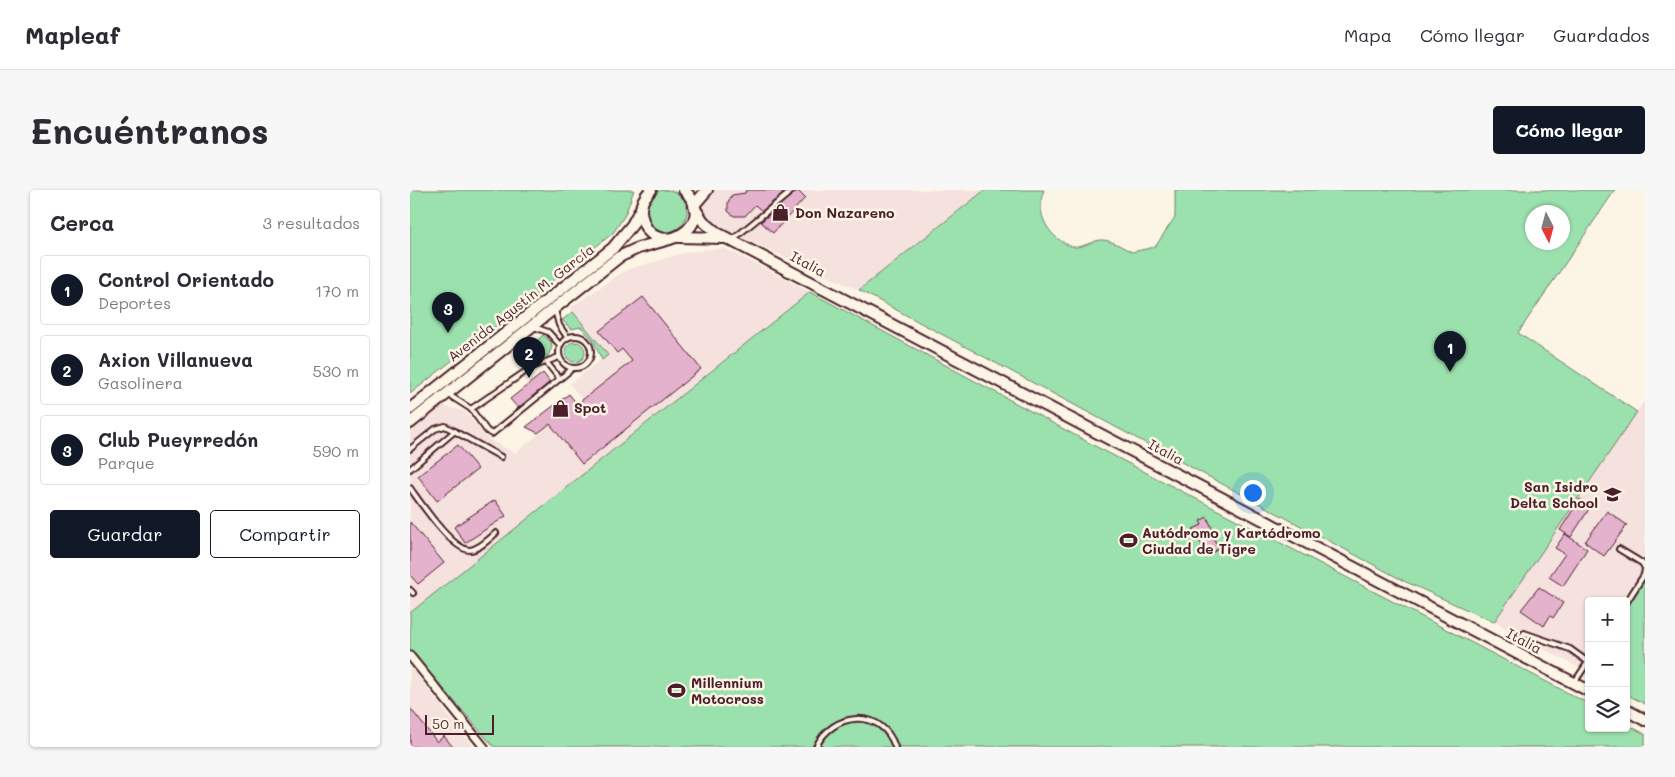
<!DOCTYPE html>
<html lang="es">
<head>
<meta charset="utf-8">
<style>
  body { margin:0; font-family:Mali,sans-serif; background:#f7f7f7; color:#2b2b33 }
  .controls { position:absolute; right:15px; bottom:15px; display:grid; overflow:hidden; border-radius:5px; box-shadow:0 1px 4px #0004 }
  .controls button { width:45px; height:45px; display:grid; place-items:center; padding:0; border:0; border-bottom:1px solid #e1e1e2; background:#fff; color:#2b2b33; font:25px sans-serif }
  .compass { position:absolute; left:1115px; top:15px; width:45px; height:45px; border-radius:50%; background:#fff; box-shadow:0 1px 4px #0004; rotate:174deg }
  .scale { position:absolute; left:15px; bottom:12px; width:69px; box-sizing:border-box; padding-left:5px; border:2px solid #4a1f2b; border-top:0; font-size:14px; line-height:18px; white-space:nowrap; color:#4a1f2b; -webkit-text-stroke:4px #fcf5e5; paint-order:stroke }
  .you { position:absolute; left:842px; top:302px; width:18px; height:18px; margin:-12px; border:4px solid #fff; border-radius:50%; background:#1a73e8; box-shadow:0 0 0 8px #1a73e833 }
  .badge { display:grid; place-items:center; width:32px; height:32px; border-radius:50%; background:#111827; color:#fff; font-size:16px; font-weight:700 }
  .pin { position:absolute; translate:-50% -41px; filter:drop-shadow(0 1px 2px #0008) }
  .pin::after { content:''; position:absolute; top:26px; width:18px; height:15px; background:inherit; clip-path:polygon(0 0,100% 0,50% 100%) }
  .list { margin:0; padding:0; list-style:none }
  h2 { display:flex; justify-content:space-between; align-items:center; height:65px; margin:0; padding:0 20px; font-size:21px }
  h2 small { font-size:16px; font-weight:400; color:#7c7c81 }
  .list li { display:grid; grid-template-columns:32px 1fr auto; gap:15px; align-items:center; box-sizing:border-box; height:70px; margin:0 10px 10px; padding:0 10px; border:1px solid #e1e1e2; border-radius:5px }
  .list b { display:block; font-size:19px; white-space:nowrap }
  .list p { margin:0; font-size:16px; white-space:nowrap; color:#7c7c81 }
  .list em { font-size:16px; font-style:normal; color:#7c7c81 }
  .actions { display:flex; gap:10px; padding:15px 20px }
  .actions a { flex:1; padding:11px 0; border:1px solid #111827; border-radius:5px; text-align:center; font-size:18px; color:#111827 }
  .actions .main { background:#111827; color:#fff }
  .icon { flex:none; width:28px; height:28px; fill:none; stroke:currentColor; stroke-width:2; stroke-linecap:round; stroke-linejoin:round }
  .map { position:relative; flex:none; width:1235px; height:557px; overflow:hidden; border-radius:5px }
  header { display:flex; align-items:center; gap:30px; box-sizing:border-box; height:70px; padding:0 25px; background:#fff; border-bottom:1px solid #e1e1e2 }
  header strong { font-size:24px }
  nav { display:flex; gap:28px; margin-inline-start:auto; font-size:18px }
  .intro { display:flex; align-items:center; justify-content:space-between; box-sizing:border-box; height:120px; padding:0 30px }
  h1 { margin:0; font-size:35px }
  .button { padding:12px 22px; border-radius:5px; background:#111827; color:#fff; font-size:18px; font-weight:700 }
  main { display:flex; gap:30px; padding:0 30px }
  aside { flex:1; background:#fff; border-radius:5px; box-shadow:0 1px 4px #0004 }
  .map>svg:first-child { display:block }
  .built { fill:#f5e1de }
  .green { fill:#9be1ad; stroke:#72806c; fill-rule:evenodd }
  .building { fill:#e5b2ce; stroke:#4a1f2b }
  .lines { fill:none; stroke-linecap:round; stroke-linejoin:round }
  .lane-casing { stroke:#4a1f2b; stroke-width:8 }
  .street-casing { stroke:#4a1f2b; stroke-width:11 }
  .secondary-casing { stroke:#4a1f2b; stroke-width:14 }
  .lane { stroke:#fcf5e5; stroke-width:4 }
  .street { stroke:#fcf5e5; stroke-width:7 }
  .secondary { stroke:#fcf5e5; stroke-width:10 }
  .labels { text-anchor:middle; stroke-width:5; stroke-linejoin:round; paint-order:stroke }
  .poi-label { font-size:14px; font-weight:bold; fill:#4a1f2b; stroke:#fcf5e5; text-anchor:start }
  .street-label { font-size:14px; fill:#4a1f2b; stroke:#fcf5e5 }
</style>
</head>
<body>
<header>
<strong>Mapleaf</strong>
<nav><a>Mapa</a><a>Cómo llegar</a><a>Guardados</a></nav>
</header>
<div class="intro"><h1>Encuéntranos</h1><a class="button">Cómo llegar</a></div>
<main>
<aside>
<h2>Cerca<small>3 resultados</small></h2>
<ul class="list">
<li><span class="badge">1</span><div><b>Control Orientado</b><p>Deportes</p></div><em>170 m</em></li>
<li><span class="badge">2</span><div><b>Axion Villanueva</b><p>Gasolinera</p></div><em>530 m</em></li>
<li><span class="badge">3</span><div><b>Club Pueyrredón</b><p>Parque</p></div><em>590 m</em></li>
</ul>
<div class="actions"><a class="main">Guardar</a><a>Compartir</a></div>
</aside>
<div class="map">
<svg width="1235" height="557" viewBox="0 0 1235 557">
  <rect width="100%" height="100%" fill="#fcf5e5"/>
  <filter id="ink" filterUnits="userSpaceOnUse"><feTurbulence type="fractalNoise" baseFrequency=".02" numOctaves="2"/><feDisplacementMap in="SourceGraphic" scale="10" xChannelSelector="R" yChannelSelector="G"/><feConvolveMatrix kernelMatrix="1 2 1 2 8 2 1 2 1" color-interpolation-filters="sRGB"/></filter>
  <g filter="url(#ink)">
    <!-- built -->
    <g class="built">
      <path d="M301,0h274l-126,100 -150,-67 -7,-17 1,-7z"/>
      <path d="M314,58l86,44 -400,321v-183l29,-23 5,-1 20,5 24,28 27,14 67,-53 -12,-16 37,-29 -37,-47 56,-38 61,-18z"/>
      <path d="M1235,210v179l-19,27v-5h-37v60l-6,9 -89,-48z"/>
      <path d="M0,476l63,81h-63z"/>
    </g>
    <!-- green -->
    <g class="green">
      <path d="M0,0h224l-9,25 -12,18 -203,161z"/>
      <path d="M575,0h59c-10,23 5,50 30,57 8,1 18,-6 26,-7 11,-1 23,8 32,12l23,-5 20,-30v-27h440l-97,143 119,79 -143,210 -90,-41 -545,-291zM1122,22h30v30h-30z"/>
      <circle cx="256" cy="21" r="21"/>
      <path d="M400,102l287,155 492,257v24h37v-4l19,10v13h-1151l-84,-97v-37z"/>
      <path d="M163,122l35,43 -6,5 -9,-20 -12,-13 -10,2 -9,-9z"/>
      <path d="M133,145l8,7 1,5 -4,9h-10l-10,-7z"/>
      <circle cx="165" cy="162" r="10"/>
      <path d="M1235,389v125l-19,-10v-88z"/>
    </g>
    <!-- building -->
    <g class="building">
      <path d="M336,0h41l-25,21 -7,-6 -10,11h-11l-6,-5v-9l4,-7 13,-2z"/>
      <path d="M387,0l8,8 -32,35 -12,-11z"/>
      <path d="M233,107l58,72 -119,95 -32,-40 -12,9 -12,-6 43,-33 8,10 55,-43 -10,-12 -5,4 -18,-22z"/>
      <path d="M133,183l7,9 -32,26 -8,-9z"/>
      <path d="M48,255l20,24 -41,32 -19,-25z"/>
      <path d="M1170,309l11,7 -20,31 -11,-7z"/>
      <path d="M85,310l11,16 -41,27 -11,-16z"/>
      <path d="M1197,321l20,14 -23,31 -19,-14z"/>
      <path d="M797,327l5,11 -3,3 10,17 -11,8 -15,-27 9,-4 -2,-4z"/>
      <path d="M0,332l34,41 -26,21 -8,-9z"/>
      <path d="M1155,344l22,15 -24,37 -14,-9 16,-23 -10,-6z"/>
      <path d="M1129,397l24,16 -10,15 -3,-2 -6,10 -23,-16z"/>
      <path d="M0,518l27,34 7,-6 9,11h-43z"/>
    </g>
    <g class="lines">
      <defs>
        <g id="lane">
          <path d="M322,50l61,-50"/>
          <path d="M145,120l4,15 8,12"/>
          <path d="M124,137l14,5 12,13"/>
          <circle cx="165" cy="162" r="16"/>
          <path d="M137,173l13,16"/>
          <path d="M39,205l22,14 16,22 5,3 81,-66"/>
          <path d="M61,219l61,-42 27,-10"/>
          <path d="M0,259l25,-20 10,-3 56,31"/>
          <path d="M0,279l45,-38"/>
          <path d="M0,298c11,15 42,62 60,62 10,-1 19,-11 26,-17"/>
          <path d="M1209,359l23,14 3,5"/>
          <path d="M0,400l3,3"/>
          <path d="M1216,413l18,-28 1,-6"/>
          <path d="M1103,460l11,-17 46,16 18,13"/>
          <path d="M1164,493l14,-21"/>
          <path d="M406,557c16,-35 66,-40 79,0"/>
        </g>
        <path id="street" d="M0,466l74,91"/>
        <g id="secondary">
          <path d="M241,0c-8,8 -12,16 -9,27 10,47 81,8 42,-27"/>
          <path d="M284,15l13,-15"/>
          <path d="M285,19l8,12 14,12 872,458"/>
          <path d="M269,47l45,1"/>
          <path d="M0,219l203,-161 19,-23 8,-15"/>
          <path d="M0,233l209,-166 19,-9 32,-9"/>
          <path d="M1216,520l19,10"/>
        </g>
      </defs>
      <!-- lane casing -->
      <use href="#lane" class="lane-casing"/>
      <!-- street casing -->
      <use href="#street" class="street-casing"/>
      <!-- secondary casing -->
      <use href="#secondary" class="secondary-casing"/>
      <!-- lane -->
      <use href="#lane" class="lane"/>
      <!-- street -->
      <use href="#street" class="street"/>
      <!-- secondary -->
      <use href="#secondary" class="secondary"/>
    </g>
  </g>
  <!-- icons -->
  <defs>
    <symbol id="shop-bare" viewBox="-9 -9 18 18"><path d="M-5-2.5h2.3a2.7 3.5 0 0 1 5.4 0H5L5.5 6h-11ZM-1.5-2.5h3a1.5 2.3 0 0 0-3 0Z" fill="#4a1f2b" stroke="#fcf5e5" stroke-width="2.5" paint-order="stroke"/></symbol>
    <symbol id="school-bare" viewBox="-9 -9 18 18"><path d="M0-5L7-2L0 1L-7-2ZM-4 1L0 2.5L4 1V4Q0 6-4 4Z" fill="#4a1f2b" stroke="#fcf5e5" stroke-width="2.5" paint-order="stroke"/></symbol>
    <symbol id="stadium-bare" viewBox="-9 -9 18 18"><path d="M0-5a6.5 5 0 1 0 0 10a6.5 5 0 1 0 0-10ZM-3.5-1.8h7v3.6h-7Z" fill="#4a1f2b" stroke="#fcf5e5" stroke-width="2.5" paint-order="stroke"/></symbol>
  </defs>
  <g fill-rule="evenodd">
    <use href="#shop-bare" x="358" y="10" width="25" height="25"/>
    <use href="#shop-bare" x="138" y="206" width="25" height="25"/>
    <use href="#school-bare" x="1190" y="292" width="25" height="25"/>
    <use href="#stadium-bare" x="706" y="338" width="25" height="25"/>
    <use href="#stadium-bare" x="254" y="488" width="25" height="25"/>
  </g>
  <g class="labels">
    <!-- poi labels -->
    <g class="poi-label">
      <text x="385" y="28">Don Nazareno</text>
      <text x="164" y="223">Spot</text>
      <text x="1188" y="302" text-anchor="end">San Isidro<tspan x="1188" dy="16">Delta School</tspan></text>
      <text x="732" y="348">Autódromo y Kartódromo<tspan x="732" dy="16">Ciudad de Tigre</tspan></text>
      <text x="281" y="498">Millennium<tspan x="281" dy="16">Motocross</tspan></text>
    </g>
    <!-- street labels -->
    <g class="street-label">
      <text transform="translate(398 74) rotate(28)" y="5">Italia</text>
      <text transform="translate(111 113) rotate(-38)" y="5">Avenida Agustín M. García</text>
      <text transform="translate(756 262) rotate(28)" y="5">Italia</text>
      <text transform="translate(1114 451) rotate(28)" y="5">Italia</text>
    </g>
  </g>
</svg>
<div class="controls">
<button>+</button>
<button>−</button>
<button><svg class="icon" aria-label="layers" viewBox="0 0 24 24"><path d="M12 4l9 5-9 5-9-5zM3 14l9 5 9-5"/></svg></button>
</div>
<svg class="compass" viewBox="-18 -18 36 36"><path d="M0-13l5 13h-10z" fill="#e53935"/><path d="M0 13l5-13h-10z" fill="#7c7c81"/></svg>
<div class="scale">50 m</div>
<div class="you"></div>
<div class="pin badge" style="left:1040px;top:182px">1</div>
<div class="pin badge" style="left:119px;top:188px">2</div>
<div class="pin badge" style="left:38px;top:143px">3</div>
</div>
</main>
</body>
</html>
